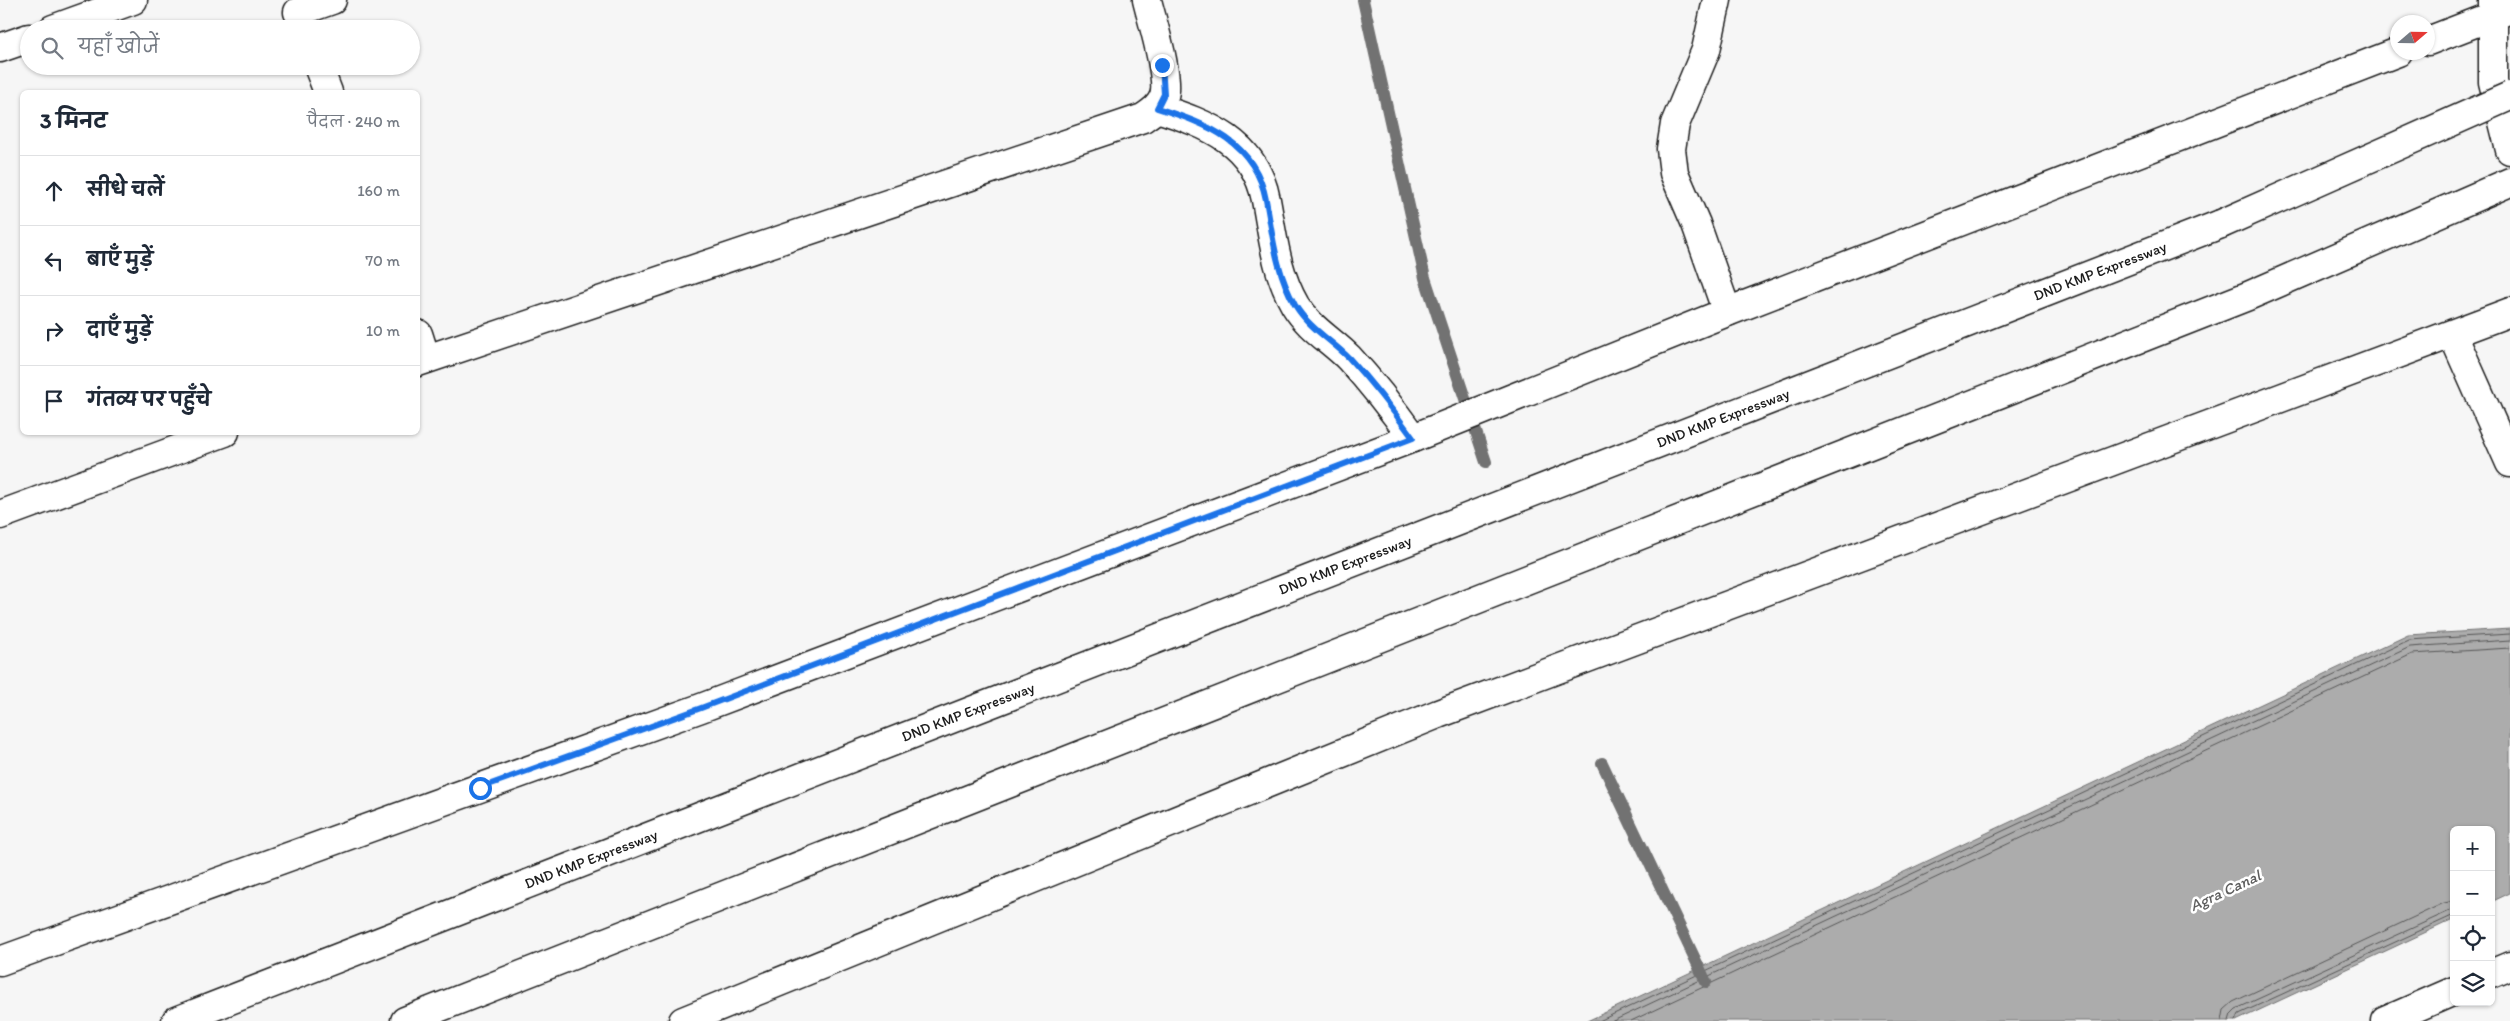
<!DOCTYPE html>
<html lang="hi">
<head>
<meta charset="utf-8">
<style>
  body { margin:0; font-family:Itim,"Playpen Sans Deva",sans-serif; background:#f6f6f7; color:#1f2937 }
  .controls { position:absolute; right:15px; bottom:15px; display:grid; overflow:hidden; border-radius:8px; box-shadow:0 1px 4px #0004 }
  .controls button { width:45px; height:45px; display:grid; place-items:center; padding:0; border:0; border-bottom:1px solid #e0e1e3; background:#fff; color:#1f2937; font:25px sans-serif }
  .compass { position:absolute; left:2390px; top:15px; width:45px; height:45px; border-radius:50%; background:#fff; box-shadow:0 1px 4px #0004; rotate:70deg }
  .stop { position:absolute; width:15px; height:15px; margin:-11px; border:4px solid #1a73e8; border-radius:50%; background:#fff }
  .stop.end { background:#1a73e8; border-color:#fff; box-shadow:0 1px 5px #0008 }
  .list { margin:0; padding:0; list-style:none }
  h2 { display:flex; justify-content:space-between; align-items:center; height:65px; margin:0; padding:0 20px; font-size:21px }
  h2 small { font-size:16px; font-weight:400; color:#747a83 }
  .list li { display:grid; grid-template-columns:32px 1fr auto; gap:15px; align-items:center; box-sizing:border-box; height:70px; padding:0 20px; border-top:1px solid #e0e1e3 }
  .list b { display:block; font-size:19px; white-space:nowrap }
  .list em { font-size:16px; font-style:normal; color:#747a83 }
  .icon { flex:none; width:28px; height:28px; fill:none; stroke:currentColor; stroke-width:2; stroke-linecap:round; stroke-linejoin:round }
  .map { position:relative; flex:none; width:2510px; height:1021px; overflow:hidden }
  .search { position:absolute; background:#fff; box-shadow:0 1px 4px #0004; left:20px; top:20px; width:400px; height:55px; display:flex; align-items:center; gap:12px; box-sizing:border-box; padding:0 18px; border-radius:28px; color:#747a83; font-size:19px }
  .panel { position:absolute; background:#fff; box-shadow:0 1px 4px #0004; left:20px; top:90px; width:400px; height:345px; border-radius:8px }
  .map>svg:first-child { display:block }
  .water { fill:#acacac; stroke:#727272 }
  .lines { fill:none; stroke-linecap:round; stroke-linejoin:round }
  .shore { stroke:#565656; stroke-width:1 }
  .stream { stroke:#727272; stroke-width:12 }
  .street-casing { stroke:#1c1c1c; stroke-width:31 }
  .secondary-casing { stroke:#1c1c1c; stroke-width:31 }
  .highway-casing { stroke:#1c1c1c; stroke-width:31 }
  .street { stroke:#fff; stroke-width:28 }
  .secondary { stroke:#fff; stroke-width:28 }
  .highway { stroke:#fff; stroke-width:28 }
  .highway-bridge-casing { stroke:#1c1c1c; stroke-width:31; stroke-linecap:butt }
  .highway-bridge { stroke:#fff; stroke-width:28 }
  .route { stroke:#1a73e8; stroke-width:6 }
  .labels { text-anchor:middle; stroke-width:5; stroke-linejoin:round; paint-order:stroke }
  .street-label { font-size:15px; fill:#1c1c1c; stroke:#fff }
  .water-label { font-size:16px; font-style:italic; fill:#5d5d5d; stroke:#fff }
</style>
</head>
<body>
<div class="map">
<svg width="2510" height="1021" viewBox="0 0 2510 1021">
  <rect width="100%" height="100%" fill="#f6f6f6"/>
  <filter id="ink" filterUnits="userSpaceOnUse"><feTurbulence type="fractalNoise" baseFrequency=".02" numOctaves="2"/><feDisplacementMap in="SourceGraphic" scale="10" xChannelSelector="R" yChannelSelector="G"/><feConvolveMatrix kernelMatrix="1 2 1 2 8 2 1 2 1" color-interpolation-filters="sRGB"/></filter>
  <g filter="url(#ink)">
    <!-- water -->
    <path class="water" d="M2510,629v264l-19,9v-72h-37v89l-218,102h-649l821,-386z"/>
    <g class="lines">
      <!-- shore -->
      <g class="shore">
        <path d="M1599,1021l810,-381 101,-6"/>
        <path d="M1613,1021l797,-374 100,-7"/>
        <path d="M1631,1021l781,-367 98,-6"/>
        <path d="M2222,1021l2,-11 9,-8 211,-99 10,-2"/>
        <path d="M2229,1021l2,-7 5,-5 218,-100"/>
        <path d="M2236,1021l3,-7 215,-99"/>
      </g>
      <!-- stream -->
      <g class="stream">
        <path d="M1363,0l62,278 61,184"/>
        <path d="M1602,763l104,219"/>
      </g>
      <defs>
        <g id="street">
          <path d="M1717,0l-11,50 -31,74 -4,25 3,24 22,51 31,88"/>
          <path d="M298,12l34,-12"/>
          <path d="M53,29l80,-29"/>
          <path d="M0,48l29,-10"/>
          <path d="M318,66l10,26"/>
          <path d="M1157,108c51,16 98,34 109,92 7,37 10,72 29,105 14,23 36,35 54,53 23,25 44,52 64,80"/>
          <path d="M418,334l8,25"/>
          <path d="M418,362l725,-244c9,-6 17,-11 21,-22 6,-19 -12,-75 -17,-96"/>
          <path d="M0,515l225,-83"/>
        </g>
        <g id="secondary">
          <path d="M2493,0v82l17,68"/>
          <path d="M2428,41l80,-31"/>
          <path d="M2453,335l57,128"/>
          <path d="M0,961l701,-253 712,-270 314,-126 671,-260"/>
          <path d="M2491,974l19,-8"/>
          <path d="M683,1021l755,-307 1072,-402"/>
          <path d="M2385,1021l69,-30"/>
        </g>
        <g id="highway">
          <path d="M176,1021l2045,-797"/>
          <path d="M405,1021l1843,-725 262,-114"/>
        </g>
      </defs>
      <!-- street casing -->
      <use href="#street" class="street-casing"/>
      <!-- secondary casing -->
      <use href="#secondary" class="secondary-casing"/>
      <!-- highway casing -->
      <use href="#highway" class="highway-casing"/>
      <!-- street -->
      <use href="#street" class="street"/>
      <!-- secondary -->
      <use href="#secondary" class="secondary"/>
      <!-- highway -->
      <use href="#highway" class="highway"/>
      <defs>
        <path id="highway-bridge" d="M2221,224l289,-128"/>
      </defs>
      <!-- highway-bridge casing -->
      <use href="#highway-bridge" class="highway-bridge-casing"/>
      <!-- highway-bridge -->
      <use href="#highway-bridge" class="highway-bridge"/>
    </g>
  </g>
  <g class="lines" filter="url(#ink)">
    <!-- route -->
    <path class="route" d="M480,788l221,-80 712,-270c-20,-28 -41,-55 -64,-80 -18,-18 -40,-30 -54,-53 -19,-33 -22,-68 -29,-105 -11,-58 -58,-76 -109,-92l7,-14 -2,-29"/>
  </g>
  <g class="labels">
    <!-- street labels -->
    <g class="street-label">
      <text transform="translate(2100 271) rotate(-21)" y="5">DND KMP Expressway</text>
      <text transform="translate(1723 418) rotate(-21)" y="5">DND KMP Expressway</text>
      <text transform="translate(1345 565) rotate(-21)" y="5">DND KMP Expressway</text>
      <text transform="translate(968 712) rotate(-21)" y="5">DND KMP Expressway</text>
      <text transform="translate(591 859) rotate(-21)" y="5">DND KMP Expressway</text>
    </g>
    <!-- water labels -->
    <g class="water-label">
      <text transform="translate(2225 890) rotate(-25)" y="6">Agra Canal</text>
    </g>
  </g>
</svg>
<div class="controls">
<button>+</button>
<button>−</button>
<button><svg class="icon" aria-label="locate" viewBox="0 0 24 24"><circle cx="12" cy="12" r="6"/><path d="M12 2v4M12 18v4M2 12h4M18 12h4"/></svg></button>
<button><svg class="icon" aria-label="layers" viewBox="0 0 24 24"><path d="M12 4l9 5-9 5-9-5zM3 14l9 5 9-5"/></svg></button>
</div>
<svg class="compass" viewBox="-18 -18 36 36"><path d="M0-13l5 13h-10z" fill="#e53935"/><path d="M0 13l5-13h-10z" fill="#747a83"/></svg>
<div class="stop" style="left:480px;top:788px"></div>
<div class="stop end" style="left:1162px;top:65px"></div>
<div class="search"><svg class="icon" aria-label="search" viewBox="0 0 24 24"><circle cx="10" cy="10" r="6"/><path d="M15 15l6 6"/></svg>यहाँ खोजें</div>
<section class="panel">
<h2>3 मिनट<small>पैदल · 240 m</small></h2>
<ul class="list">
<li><svg class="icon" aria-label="ahead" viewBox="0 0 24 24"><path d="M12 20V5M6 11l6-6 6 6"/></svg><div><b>सीधे चलें</b></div><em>160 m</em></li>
<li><svg class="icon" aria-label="left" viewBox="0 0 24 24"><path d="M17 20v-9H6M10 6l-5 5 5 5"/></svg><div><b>बाएँ मुड़ें</b></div><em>70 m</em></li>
<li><svg class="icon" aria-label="right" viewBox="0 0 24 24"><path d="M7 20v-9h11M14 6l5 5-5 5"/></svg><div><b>दाएँ मुड़ें</b></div><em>10 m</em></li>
<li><svg class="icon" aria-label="arrive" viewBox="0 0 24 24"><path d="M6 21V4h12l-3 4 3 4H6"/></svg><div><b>गंतव्य पर पहुँचे</b></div></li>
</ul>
</section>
</div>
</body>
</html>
